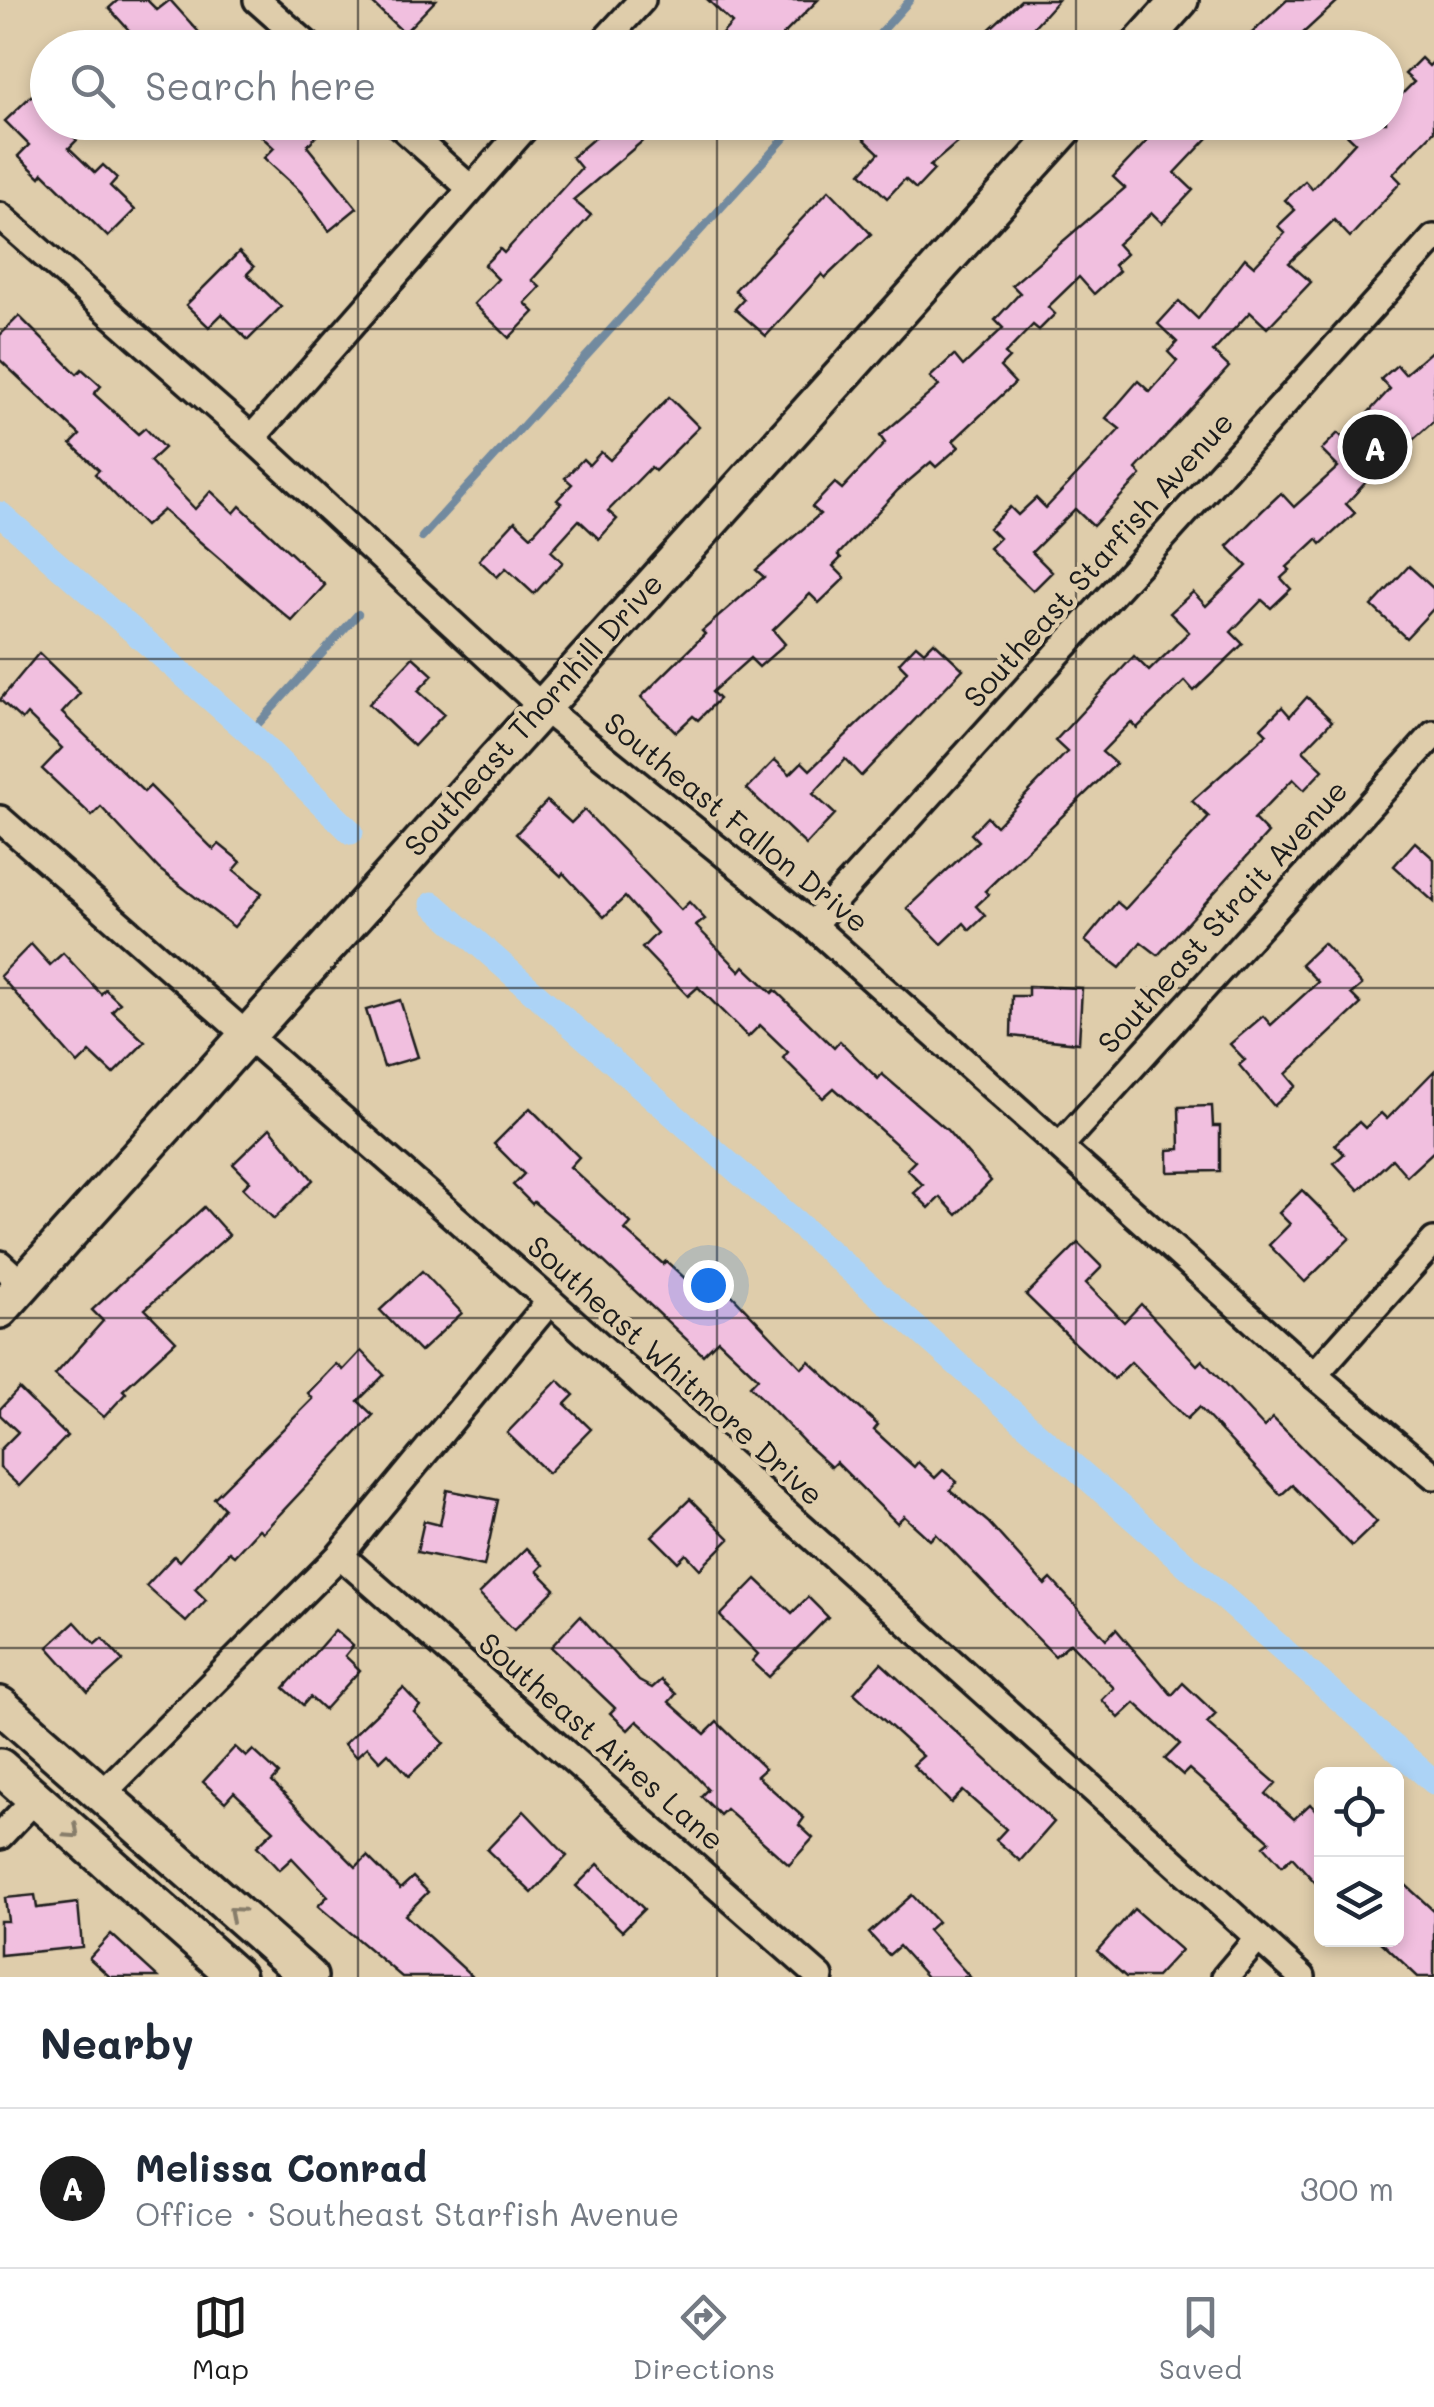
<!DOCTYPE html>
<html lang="en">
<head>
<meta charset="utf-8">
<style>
  body { margin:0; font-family:Mali,sans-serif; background:#f2f2f3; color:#1f2937 }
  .controls { position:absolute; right:30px; bottom:30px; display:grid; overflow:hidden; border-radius:15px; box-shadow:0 5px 15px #0003 }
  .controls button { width:90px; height:90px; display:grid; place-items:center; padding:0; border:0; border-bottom:2px solid #e0e1e3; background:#fff; color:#1f2937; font:50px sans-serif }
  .you { position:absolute; left:708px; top:1285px; width:35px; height:35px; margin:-25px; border:8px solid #fff; border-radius:50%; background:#1a73e8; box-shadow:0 0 0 15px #1a73e833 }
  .badge { display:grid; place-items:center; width:65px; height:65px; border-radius:50%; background:#1c1c1c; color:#fff; font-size:32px; font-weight:700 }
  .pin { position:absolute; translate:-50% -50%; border:5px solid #fff; box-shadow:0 2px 10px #0006 }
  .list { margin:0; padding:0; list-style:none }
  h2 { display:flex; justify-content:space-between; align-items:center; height:130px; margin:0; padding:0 40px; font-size:42px }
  h2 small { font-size:32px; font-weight:400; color:#747a83 }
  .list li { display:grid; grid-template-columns:65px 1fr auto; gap:30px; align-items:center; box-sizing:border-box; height:160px; padding:0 40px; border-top:2px solid #e0e1e3 }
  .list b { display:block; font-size:38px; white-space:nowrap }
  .list p { margin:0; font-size:32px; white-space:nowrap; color:#747a83 }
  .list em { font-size:32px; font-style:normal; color:#747a83 }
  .icon { flex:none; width:55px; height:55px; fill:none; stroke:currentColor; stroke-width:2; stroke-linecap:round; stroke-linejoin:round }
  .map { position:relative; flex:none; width:1434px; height:1977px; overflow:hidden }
  .search { position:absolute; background:#fff; box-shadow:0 5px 15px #0003; left:30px; right:30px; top:30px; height:110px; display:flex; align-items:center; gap:25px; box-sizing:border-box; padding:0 35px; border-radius:55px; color:#747a83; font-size:38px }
  .sheet { height:290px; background:#fff }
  nav { display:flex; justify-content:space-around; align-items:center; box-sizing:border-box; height:140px; border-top:2px solid #e0e1e3; background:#fff; font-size:28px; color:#747a83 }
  nav a { display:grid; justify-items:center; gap:5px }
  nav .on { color:#1c1c1c }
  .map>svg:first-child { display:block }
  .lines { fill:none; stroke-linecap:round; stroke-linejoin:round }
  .stream { stroke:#728a9f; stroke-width:8 }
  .canal { stroke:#acd3f6; stroke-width:25 }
  .building { fill:#f1bfdf; stroke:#1c1c1c; stroke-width:2.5 }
  .street-casing { stroke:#1c1c1c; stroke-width:32 }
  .secondary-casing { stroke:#1c1c1c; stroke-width:42 }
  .street { stroke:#dfcdab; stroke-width:25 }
  .secondary { stroke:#dfcdab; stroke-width:35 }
  .oneway { stroke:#877d6b }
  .grid { fill:none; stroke:#1c1c1c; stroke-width:2.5; stroke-opacity:0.55 }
  .labels { text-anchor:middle; stroke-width:9; stroke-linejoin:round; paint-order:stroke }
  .street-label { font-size:30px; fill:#1c1c1c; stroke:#dfcdab }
</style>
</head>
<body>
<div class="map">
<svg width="1434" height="1977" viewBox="0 0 1434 1977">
  <rect width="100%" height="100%" fill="#dfcdab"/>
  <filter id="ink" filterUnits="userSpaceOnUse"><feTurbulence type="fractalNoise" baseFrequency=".01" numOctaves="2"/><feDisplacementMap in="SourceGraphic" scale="20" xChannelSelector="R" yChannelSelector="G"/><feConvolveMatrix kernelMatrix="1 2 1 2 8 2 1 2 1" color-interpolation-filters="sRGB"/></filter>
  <g filter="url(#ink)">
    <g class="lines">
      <!-- stream -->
      <g class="stream">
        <path d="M867,48l43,-48"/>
        <path d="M422,537l377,-415"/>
        <path d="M250,733l108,-119"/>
      </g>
      <!-- canal -->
      <g class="canal">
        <path d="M0,514l250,219 101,99"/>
        <path d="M433,904l1001,878"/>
      </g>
    </g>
    <!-- building -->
    <g class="building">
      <path d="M118,0h29l10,10 13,-10 43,48h-68l-36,-40z"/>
      <path d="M369,0h67l-32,33z"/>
      <path d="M708,0h110l-37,37 11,11h-83l23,-25z"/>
      <path d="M1021,0h37l-28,31 15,17h-76z"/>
      <path d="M1287,0h52l-52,48h-51z"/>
      <path d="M1421,58l8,8 5,-5v70l-41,43 8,8 -51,55 -16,-17 -45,43 22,19 -44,46 -17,-16 -37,40 16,15 -93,102 5,6 -48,51 -18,-17 -43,43 20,20 -19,19 -44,-43 10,-10 -10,-10 21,-21 8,8 18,-17 10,10 74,-79 -14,-11 32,-37 12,11 27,-31 -9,-9 9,-10 -19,-18 21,-23 19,18 47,-61 9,8 31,-33 -7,-7 17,-16 -10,-10 20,-19 7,8 43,-47 -21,-20h52v-12l28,-28 -9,-8z"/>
      <path d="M32,95l16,16v11h11l18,18 -8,8 26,25 8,-8 14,13 -7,8 25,24 -27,27 -65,-64 -3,4 -22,-21 11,-11 -24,-24z"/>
      <path d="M246,122h61l12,11 -12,13 50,62 -28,23 -28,-39 -37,-34 10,-10z"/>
      <path d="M613,122h52l-92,78 18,15 -59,65 8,7 -15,16 9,9 -25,26 -35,-34 24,-25 -14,-14 16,-16 4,4 77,-85 -9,-11z"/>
      <path d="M873,122h108l-51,44 4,4 -18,19 -11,-10 -18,19 -26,-25 18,-20 -18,-17z"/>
      <path d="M1165,122h58l-48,51 18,17 -31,33 -10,-10 -35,31 9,10 -12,11 5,6 -25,23 -15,-17 -31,30 7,7 -16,16 -6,-5 -28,29 4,4 -9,9 15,16 -62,58 6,6 -23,20 -5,-5 -33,28 -60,65 3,3 -8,8 12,12 -26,25 -9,-9 -37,36 12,14 -26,23 -9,-9 -38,34 7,7 -21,21 -5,-4 -17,16 -35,-35 64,-63 -3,-3 62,-54 -8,-7 64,-56 -8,-7 23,-24 7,6 43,-46 -5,-7 59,-50 -9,-9 24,-22 9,11 40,-38 -8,-8 25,-27 -8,-8 113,-97 -12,-11z"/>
      <path d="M829,190l42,44 -46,44 -3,-4 -56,62 -31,-27 9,-10 -9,-9z"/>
      <path d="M239,252l15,15 -7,7 34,33 -33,33 -26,-26 -13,13 -23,-22z"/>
      <path d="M19,316l58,58 5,-5 19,17 -7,8 44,40 7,-6 19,20 -14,13 45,48 16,-18 23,22 6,-7 85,79 -33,36 -129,-111 -18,16 -50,-52 4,-4 -28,-26 9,-9 -80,-75v-25z"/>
      <path d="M1434,349v72l-27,24 4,4 -25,27 -8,-7 -32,35 9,9 -34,31 -4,-5 -30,28 3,3 -9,8 10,11 -20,19 -9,-8 -31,32 12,12 -49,47 -9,-10 -48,47 -6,-6 -29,30 14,12 -131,127 4,3 -13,12 9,10 -15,14 -6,-7 -22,21 -35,-36 71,-67 -7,-7 16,-17 9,9 71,-74 -12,-11 79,-85 15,15 40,-39 -19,-19 23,-21 13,14 41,-40 -20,-20 35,-35 19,-18 13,14 44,-40 -17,-17 17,-17 6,6 46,-50 -9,-10 16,-14 8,9z"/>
      <path d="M669,397l30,30 -44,44 -4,-4 -43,44 9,8 -18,20 -20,-19 -28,31 12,11 -29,32 -28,-26 -9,9 -18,-17 36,-39 16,15 30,-33 -4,-3 15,-16 -7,-6 18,-19 6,6 12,-13 9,8z"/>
      <path d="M1409,566l25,23v19l-28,30 -34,-32z"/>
      <path d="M934,642l29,27 -102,107 -16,-17 -32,35 22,20 -29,31 -59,-56 28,-29 15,14 12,-12 8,8 84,-81 13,-18 -8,-8 17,-18 8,7z"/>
      <path d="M39,653l41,40 -18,20 82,79 6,-6 64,64 5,-6 22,18 -7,8 28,23 -28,34 -75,-58 -58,-62 -9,9 -50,-47 20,-21 -35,-34 -5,6 -22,-20z"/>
      <path d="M413,657l20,18 -15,16 26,23 -30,32 -45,-42z"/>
      <path d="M1307,697l25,24 -29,30 20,19 -19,20 -11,-11 -39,40 14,14 -110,122 -17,-13 -21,26 -35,-27 32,-39 8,7 84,-92 -17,-16 75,-67 -6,-6 21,-21 8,9z"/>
      <path d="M547,801l24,22 13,-13 97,100 8,-8 16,17 -9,7 44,45 4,-5 28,27 3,-3 59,58 6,-7 38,38 4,-5 65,56 44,51 -34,34 -17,-18 -11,11 -15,-15 9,-8 -16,-16 8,-8 -81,-73 -11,10 -40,-40 5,-6 -28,-27 -12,12 -50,-50 -10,9 -46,-48 15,-15 -32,-36 -21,20 -41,-44 -2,3 -45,-42z"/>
      <path d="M1415,842l19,17v43l-40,-36z"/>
      <path d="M1323,943l39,42 -11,9 10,10 -75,70 10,12 -22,20 -35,-41 6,-5 -15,-16 33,-28 8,9 47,-43 -17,-18z"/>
      <path d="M31,944l19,21 13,-12 38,41 4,-5 15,14 -8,8 33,31 -32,32 -23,-22 -12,12 -78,-88z"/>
      <path d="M1028,986l54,2 -3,55 -68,-7 1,-40h16z"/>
      <path d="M400,1000l18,57 -34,10 -18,-57z"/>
      <path d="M1434,1071v80l-27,25 -15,-17 -33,31 -25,-27 10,-9 -9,-10 24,-22 6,6 16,-15 6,6z"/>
      <path d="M1212,1106l1,20h7v45l-52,1v-22l12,-1 -1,-42z"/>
      <path d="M530,1108l49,49 -9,10 61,56 -6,7 38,34 3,-3 47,43 14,-14 75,78 7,-7 69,64 -4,5 40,37 4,-5 17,16 8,-8 14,12 -7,8 38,32 57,63 6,-6 55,60 10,-10 56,66 11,-12 33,31 -9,9 69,60 -10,11 28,25 16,-15 12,13v73l-30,-33 -10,9 -18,-20 6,-5 -81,-72 -6,6 -18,-16 15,-15 -45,-41 -16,15 -17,-18 12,-12 -44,-45 -15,13 -119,-122 -6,6 -26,-24 -7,7 -61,-61 -5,5 -21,-19 -60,-62 8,-8 -40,-38 -15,15 -103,-97 -66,-56 -2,2 -19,-19 11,-11 -30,-30z"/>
      <path d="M270,1128l43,52 -39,39 -31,-31 7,-7 -17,-17z"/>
      <path d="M1302,1190l48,48 -45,44 -36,-37 21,-21 -11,-11z"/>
      <path d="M204,1207l25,28 -84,74 31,32 -53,49 3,3 -22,24 -49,-42 48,-54 -11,-11z"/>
      <path d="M1078,1243l24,24 -16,16 38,39 17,-18 56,61 5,-5 62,67 9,-9 104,104 -25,24 -60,-61 -11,10 -82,-88 -12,12 -56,-57 -17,17 -38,-35 -50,-49z"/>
      <path d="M422,1271l40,42 -42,39 -40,-42z"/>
      <path d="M361,1351l23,24 -26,26 15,14 -110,117 -4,-3 -25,27 -5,-4 -34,37 11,11 -20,22 -40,-36 28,-30 5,5 27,-30 18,-23 -10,-10 99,-99 -5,-6 28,-29 7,6z"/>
      <path d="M558,1380l16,15 -9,9 26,25 -43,44 -41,-40z"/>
      <path d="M19,1389l48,47 -48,50 -19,-18v-18l18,-18 -18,-17v-6z"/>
      <path d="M447,1490l51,10 -14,66 -67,-14 7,-31 16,4z"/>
      <path d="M690,1499l40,40 -30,30 -14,-15 -8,8 -26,-26z"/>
      <path d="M526,1548l17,17 -6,6 18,18 -41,41 -35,-36z"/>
      <path d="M756,1579l36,34 16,-16 20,20 -59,60 -17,-16 6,-7 -38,-38z"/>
      <path d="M580,1616l59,65 13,7 9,-8 15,14 -7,8 36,32 12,-12 48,47 -8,7 47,42 -5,7 14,13 -24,27 -63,-56 -6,6 -19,-19 7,-7 -28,-29 -43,-39 -9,9 -18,-17 5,-5 -64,-61z"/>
      <path d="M75,1622l20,22 7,-6 21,23 -35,31 -40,-45z"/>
      <path d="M335,1630l18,16 -8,10 15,14 -36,40 -14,-13 -7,8 -19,-17z"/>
      <path d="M881,1663l173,159 -34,39 -24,-21 10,-11 -43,-38 -12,12 -38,-38 10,-9 -69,-63z"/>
      <path d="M403,1688l17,18 -6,6 30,31 -35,33 -21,-23 -8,8 -13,-14 -11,10 -12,-13z"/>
      <path d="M235,1747l11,10 7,-7 26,24 -7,8 84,85 11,-11 33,33 13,-12 15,15 -23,23 68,62h-71l-84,-71 10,-10 -36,-38 -13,12 -22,-24 17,-16 -40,-38 -9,10 -22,-20z"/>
      <path d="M524,1811l43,45 -35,37 -45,-43z"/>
      <path d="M598,1864l46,45 -22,22 -46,-45z"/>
      <path d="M1396,1876l38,35v66h-16l-39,-37h17z"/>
      <path d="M35,1895l2,13 41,-5 4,44 -82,8v-34h8l-3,-23z"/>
      <path d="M912,1895l25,27 -9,8 42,47h-43l-28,-31 -10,9 -20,-22z"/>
      <path d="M1134,1909l47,41 -25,27h-30l-29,-26z"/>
      <path d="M111,1934l47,43h-48l-21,-19z"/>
    </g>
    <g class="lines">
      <defs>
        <g id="street">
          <path d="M257,0l54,48"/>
          <path d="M598,48l44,-48"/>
          <path d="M396,122l74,66"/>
          <path d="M0,216l252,222 289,268 271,219 502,450 120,101"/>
          <path d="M252,438l278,-316"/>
          <path d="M0,819l550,482 752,676"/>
          <path d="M812,925l622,-687"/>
          <path d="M1061,1145l373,-411"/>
          <path d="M0,1264l23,21"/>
          <path d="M1314,1375l120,-134"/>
          <path d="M340,1555l480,422"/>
          <path d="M101,1795l239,-240 210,-254"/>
          <path d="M0,1836l35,-37"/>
          <path d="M1225,1977l33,-39"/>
        </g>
        <g id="secondary">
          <path d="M1137,48l43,-48"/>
          <path d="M0,1310l1070,-1188"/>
          <path d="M0,1705l309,272"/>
          <path d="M0,1767l237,210"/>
        </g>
      </defs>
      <!-- street casing -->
      <use href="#street" class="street-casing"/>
      <!-- secondary casing -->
      <use href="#secondary" class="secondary-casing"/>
      <!-- street -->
      <use href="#street" class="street"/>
      <!-- secondary -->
      <use href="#secondary" class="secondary"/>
    </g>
    <!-- one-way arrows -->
    <defs><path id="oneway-chevron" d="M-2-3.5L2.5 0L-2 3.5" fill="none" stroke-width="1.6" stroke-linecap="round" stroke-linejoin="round" transform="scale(2.5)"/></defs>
    <g class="oneway">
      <use href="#oneway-chevron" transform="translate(73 1832) rotate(42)"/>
      <use href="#oneway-chevron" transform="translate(235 1913) rotate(-139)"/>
    </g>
  </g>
  <!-- grid -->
  <path class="grid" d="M358,0v48M717,0v48M1076,0v48M358,122v1855M717,122v1855M1076,122v1855M0,329h1434M0,659h1434M0,988h1434M0,1318h1434M0,1648h1434"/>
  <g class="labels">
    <!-- street labels -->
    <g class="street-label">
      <text transform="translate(1099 560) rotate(-48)" y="10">Southeast Starfish Avenue</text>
      <text transform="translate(534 715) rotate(-48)" y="10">Southeast Thornhill Drive</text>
      <text transform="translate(736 823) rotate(39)" y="10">Southeast Fallon Drive</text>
      <text transform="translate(1223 917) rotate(-48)" y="10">Southeast Strait Avenue</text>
      <text transform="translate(675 1371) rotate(42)" y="10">Southeast Whitmore Drive</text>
      <text transform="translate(601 1742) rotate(41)" y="10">Southeast Aires Lane</text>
    </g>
  </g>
</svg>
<div class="controls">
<button><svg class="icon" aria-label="locate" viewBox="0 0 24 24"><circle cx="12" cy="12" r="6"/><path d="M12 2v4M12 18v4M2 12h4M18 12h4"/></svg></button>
<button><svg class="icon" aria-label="layers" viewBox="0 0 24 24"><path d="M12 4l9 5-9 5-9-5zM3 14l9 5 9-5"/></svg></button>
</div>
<div class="you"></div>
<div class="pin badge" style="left:1375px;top:447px">A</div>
<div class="search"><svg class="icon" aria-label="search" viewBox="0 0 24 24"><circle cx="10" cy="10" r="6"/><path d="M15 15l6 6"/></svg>Search here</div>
</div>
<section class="sheet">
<h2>Nearby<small></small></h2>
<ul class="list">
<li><span class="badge">A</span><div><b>Melissa Conrad</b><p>Office · Southeast Starfish Avenue</p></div><em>300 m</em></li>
</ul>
</section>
<nav>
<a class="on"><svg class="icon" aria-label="map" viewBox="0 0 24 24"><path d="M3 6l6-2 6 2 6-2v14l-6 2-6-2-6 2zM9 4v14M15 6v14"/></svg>Map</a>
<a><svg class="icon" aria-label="directions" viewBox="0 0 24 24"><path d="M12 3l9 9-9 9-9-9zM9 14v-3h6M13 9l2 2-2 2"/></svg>Directions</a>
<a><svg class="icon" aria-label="saved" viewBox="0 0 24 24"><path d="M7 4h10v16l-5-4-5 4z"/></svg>Saved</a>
</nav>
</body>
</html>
